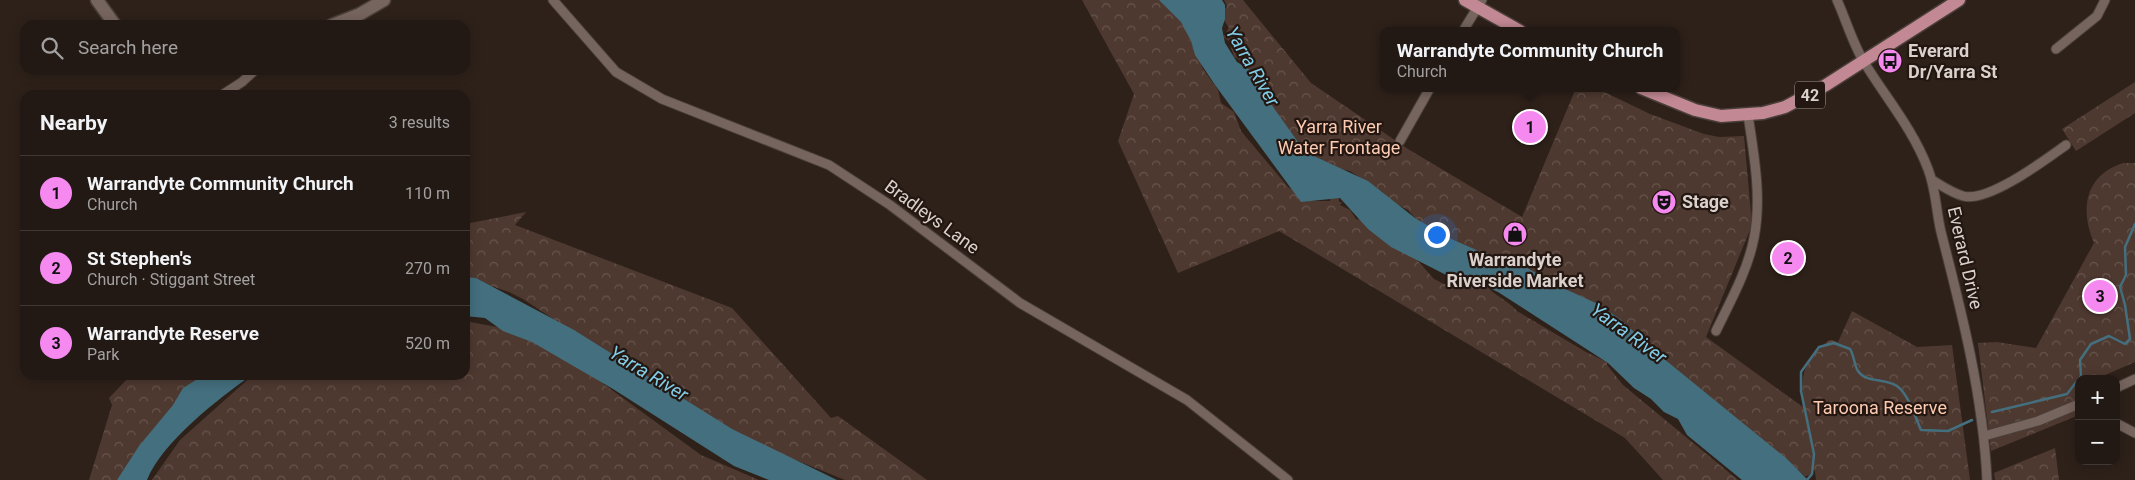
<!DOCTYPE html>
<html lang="en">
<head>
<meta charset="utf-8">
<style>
  body { margin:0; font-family:Roboto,sans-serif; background:#2e2622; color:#f1f3f6 }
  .controls { position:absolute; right:15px; bottom:15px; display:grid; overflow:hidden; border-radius:10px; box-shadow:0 2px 12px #0003 }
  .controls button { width:45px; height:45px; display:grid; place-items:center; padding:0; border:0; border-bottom:1px solid #3f3834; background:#221914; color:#f1f3f6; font:25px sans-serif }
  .you { position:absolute; left:1436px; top:234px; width:18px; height:18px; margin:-12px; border:4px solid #fff; border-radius:50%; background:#1a73e8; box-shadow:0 0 0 8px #1a73e833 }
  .badge { display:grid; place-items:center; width:32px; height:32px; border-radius:50%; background:#f589ef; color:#111; font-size:16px; font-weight:700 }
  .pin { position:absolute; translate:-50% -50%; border:2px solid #fff; box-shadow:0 1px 5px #0006 }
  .popup { position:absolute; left:1380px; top:27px; width:300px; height:65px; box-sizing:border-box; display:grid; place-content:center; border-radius:10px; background:#221914; filter:drop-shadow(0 1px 4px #0005); font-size:16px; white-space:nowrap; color:#a2a0a0 }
  .popup b { font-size:19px; color:#f1f3f6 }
  .popup::after { content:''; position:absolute; left:50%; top:100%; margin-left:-10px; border:10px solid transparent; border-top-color:#221914 }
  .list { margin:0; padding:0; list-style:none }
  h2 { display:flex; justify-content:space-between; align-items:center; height:65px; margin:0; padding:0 20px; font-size:21px }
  h2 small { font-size:16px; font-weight:400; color:#a2a0a0 }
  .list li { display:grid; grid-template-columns:32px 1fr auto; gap:15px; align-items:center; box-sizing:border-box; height:75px; padding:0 20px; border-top:1px solid #3f3834 }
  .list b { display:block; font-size:19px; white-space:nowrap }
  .list p { margin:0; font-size:16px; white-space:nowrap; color:#a2a0a0 }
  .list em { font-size:16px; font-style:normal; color:#a2a0a0 }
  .icon { flex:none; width:28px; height:28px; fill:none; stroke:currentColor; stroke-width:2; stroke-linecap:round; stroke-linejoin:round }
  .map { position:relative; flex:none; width:2135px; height:480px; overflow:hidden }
  .search { position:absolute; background:#221914; box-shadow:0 2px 12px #0003; left:20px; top:20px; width:450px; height:55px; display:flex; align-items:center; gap:12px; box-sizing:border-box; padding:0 18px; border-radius:15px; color:#a2a0a0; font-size:19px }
  .panel { position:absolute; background:#221914; box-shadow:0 2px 12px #0003; left:20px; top:90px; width:450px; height:290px; border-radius:15px }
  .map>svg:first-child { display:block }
  .forest { fill:url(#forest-crowns) }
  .water { fill:#446f7e }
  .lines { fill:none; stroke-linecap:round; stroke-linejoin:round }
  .stream { stroke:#446f7e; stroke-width:2.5 }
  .minor-casing { stroke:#493e39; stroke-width:11 }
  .secondary-casing { stroke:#493e39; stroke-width:15 }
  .primary-casing { stroke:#493e39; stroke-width:15 }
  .minor { stroke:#76655e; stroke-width:9 }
  .secondary { stroke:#76655e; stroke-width:12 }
  .primary { stroke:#c28893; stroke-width:12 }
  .labels { text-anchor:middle; stroke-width:4.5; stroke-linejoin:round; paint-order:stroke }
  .shield { fill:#241711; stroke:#a39994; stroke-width:1 }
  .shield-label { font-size:16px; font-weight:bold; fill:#dad1cc }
  .poi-label { font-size:18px; font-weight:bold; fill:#dad1cc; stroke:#241711; text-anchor:start }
  .park-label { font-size:18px; fill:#fdcbb2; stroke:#241711 }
  .street-label { font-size:18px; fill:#dad1cc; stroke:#241711 }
  .water-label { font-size:19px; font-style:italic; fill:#82cde8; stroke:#241711 }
</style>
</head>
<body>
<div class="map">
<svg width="2135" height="480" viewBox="0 0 2135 480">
  <defs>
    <pattern id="forest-crowns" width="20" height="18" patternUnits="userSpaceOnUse" patternTransform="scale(1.25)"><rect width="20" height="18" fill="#4e3930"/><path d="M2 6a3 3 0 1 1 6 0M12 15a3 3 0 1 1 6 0" fill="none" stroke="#67554d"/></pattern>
  </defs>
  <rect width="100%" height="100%" fill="#2e211a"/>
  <!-- forest -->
  <g class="forest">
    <path d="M1082,0h87l15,25 19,44 15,21 3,13 13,9 7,19 47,56 22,14h20l1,-4 8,-1v6h3l-2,3 10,5 6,9 16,3 38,30 24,27 10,5 19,-3 24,5c6,9 21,14 30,25l69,41 21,10v3l16,20 115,95h-75l-38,-42 -346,-207 -101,42 -60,-132 16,-47z"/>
    <path d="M1224,0h19l68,83 97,66 114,68 54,-129h20l54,26 54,20 15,3 25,-1 8,89 -46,112 97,70c-2,-32 -1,-45 25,-66l4,-1 6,2 14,-31 65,36 35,-2 18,135h-154l-1,-9 -3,-1 -2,5 -5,1 -138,-112 -20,-23 -118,-69 -15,-10 -7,-1 -55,-19 -4,-6 -16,-6 -17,-12 -7,-8 -16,-8 -10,-10 -32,-21 -20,-4 -15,-7 -1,-6 -12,-10 -16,-2c-9,-22 -31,-77 -52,-85l-5,-16 -6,-4 6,-9 -5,-8 1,-11 2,-3z"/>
    <path d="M2135,82v31l-59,38 -14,-22z"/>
    <path d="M2123,163h12v199l-39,17h-17v36l-88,36 -13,-108 19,-1 39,6 58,-105c-14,-33 -10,-67 29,-80z"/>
    <path d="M526,212l-11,13 217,83 99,110 7,-2 89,64h-82l-101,-41 -52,-33 -21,-18 -34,-14 -114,-75 -14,-7 -44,-15v-53z"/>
    <path d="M465,321l48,9 55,28 133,97 58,25h-607l28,-40 73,-65h212z"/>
    <path d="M131,375h77l-87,105h-32l23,-75 -3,-7z"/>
    <path d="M2055,448l4,32h-64l-1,-7z"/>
  </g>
  <!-- water -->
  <g class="water">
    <path d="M1159,0h63l3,5v14l-3,9 3,15 12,19 15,9 19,33 27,38 18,15 52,24 47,37 34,20 32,14 30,7 52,29 35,16 22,15 38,35 128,104 22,22h-66l-55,-45 -9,-16 -14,-7 -13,-13 -17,-11 -26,-25 -110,-71 -17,-8 -23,-3 -67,-34 -23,-18 -28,-31 -39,4 -86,-117 -20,-30 -4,-14 -10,-19z"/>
    <path d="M465,277l11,1 98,52 158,99 105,51h-68l-35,-14 -121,-77 -81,-47 -29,-11 -18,-13 -20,-2z"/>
    <path d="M204,375h48c-33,23 -90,67 -105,105h-30l22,-34 34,-41 10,-17z"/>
  </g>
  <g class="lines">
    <!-- stream -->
    <g class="stream">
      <path d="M1992,412l75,-18 14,-18 -1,-16 11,-16 18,-8 16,8 5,-5 -5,-34 -5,-18 6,-12 -1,-28 10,-23"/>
      <path d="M1807,480l5,-6 2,-20 -13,-63v-19l18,-25 15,-4 16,6c4,6 4,16 8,22 8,12 27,7 39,15 12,9 18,31 24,44l27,1 24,-11"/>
    </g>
    <defs>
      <g id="minor">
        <path d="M553,0l63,72 46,27 167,66 61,40 130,98 167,97 101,80"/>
        <path d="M1837,0c9,20 16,44 27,62 22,36 49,67 64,107 8,20 8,42 13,63 21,81 42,164 46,248"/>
        <path d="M1463,31l19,-31"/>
        <path d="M2056,49l41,-33 8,-16"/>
        <path d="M222,95l20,-13 13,-12"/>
        <path d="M1400,141l30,-53"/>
        <path d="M1932,180c10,6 20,13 31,16 25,7 82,-36 103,-51"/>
        <path d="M1716,331c14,-29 32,-61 38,-93 8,-40 0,-83 -6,-123"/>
        <path d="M2116,388l19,-9"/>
        <path d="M2116,423l19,10"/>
        <path d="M1984,436l54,-15 41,-17"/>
      </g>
      <g id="secondary">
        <path d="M97,0l18,25"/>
        <path d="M332,25l28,-11 24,-14"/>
      </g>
      <g id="primary">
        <path d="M1465,0l55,31"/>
        <path d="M1641,88l54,22 26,6 42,-3 22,-6 41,-22 133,-85"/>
      </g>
    </defs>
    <!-- minor casing -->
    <use href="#minor" class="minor-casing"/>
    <!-- secondary casing -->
    <use href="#secondary" class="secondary-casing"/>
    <!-- primary casing -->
    <use href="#primary" class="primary-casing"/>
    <!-- minor -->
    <use href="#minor" class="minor"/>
    <!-- secondary -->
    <use href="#secondary" class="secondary"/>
    <!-- primary -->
    <use href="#primary" class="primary"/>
  </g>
  <!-- icons -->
  <defs>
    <symbol id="bus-disc" viewBox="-11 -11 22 22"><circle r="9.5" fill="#f589ef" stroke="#241711"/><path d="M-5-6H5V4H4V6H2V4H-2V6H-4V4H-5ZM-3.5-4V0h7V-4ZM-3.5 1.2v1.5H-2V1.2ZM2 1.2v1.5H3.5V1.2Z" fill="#111"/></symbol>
    <symbol id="theatre-disc" viewBox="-11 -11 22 22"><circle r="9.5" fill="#f589ef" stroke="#241711"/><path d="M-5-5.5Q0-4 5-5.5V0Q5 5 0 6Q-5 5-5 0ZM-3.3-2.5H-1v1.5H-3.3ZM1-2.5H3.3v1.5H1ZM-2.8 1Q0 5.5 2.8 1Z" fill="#111"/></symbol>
    <symbol id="shop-disc" viewBox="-11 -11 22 22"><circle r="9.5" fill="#f589ef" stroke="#241711"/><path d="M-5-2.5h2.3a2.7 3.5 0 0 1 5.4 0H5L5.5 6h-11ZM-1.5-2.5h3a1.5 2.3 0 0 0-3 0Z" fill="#111"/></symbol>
  </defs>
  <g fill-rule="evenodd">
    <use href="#bus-disc" x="1876" y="47" width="28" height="28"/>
    <use href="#theatre-disc" x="1650" y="188" width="28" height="28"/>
    <use href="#shop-disc" x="1501" y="220" width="28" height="28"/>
  </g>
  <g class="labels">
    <!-- shield labels -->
    <rect class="shield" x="1795" y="81.5" width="30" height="27" rx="4"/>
    <g class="shield-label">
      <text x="1810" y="101">42</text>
    </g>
    <!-- poi labels -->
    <g class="poi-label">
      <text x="1908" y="57">Everard<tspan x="1908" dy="21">Dr/Yarra St</tspan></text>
      <text x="1682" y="208">Stage</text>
      <text x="1515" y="266" text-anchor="middle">Warrandyte<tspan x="1515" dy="21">Riverside Market</tspan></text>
    </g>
    <!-- park labels -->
    <g class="park-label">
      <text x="1339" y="133">Yarra River<tspan x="1339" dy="21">Water Frontage</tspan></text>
      <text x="1880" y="414">Taroona Reserve</text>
    </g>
    <!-- street labels -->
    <g class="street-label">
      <text transform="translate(932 217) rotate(36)" y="6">Bradleys Lane</text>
      <text transform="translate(1965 258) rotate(77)" y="6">Everard Drive</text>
    </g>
    <!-- water labels -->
    <g class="water-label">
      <text transform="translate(1253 66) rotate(60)" y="7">Yarra River</text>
      <text transform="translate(1629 333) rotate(36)" y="7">Yarra River</text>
      <text transform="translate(649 373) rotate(31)" y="7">Yarra River</text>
    </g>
  </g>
</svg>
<div class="controls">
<button>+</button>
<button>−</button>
</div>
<div class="you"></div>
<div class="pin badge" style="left:1530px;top:127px">1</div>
<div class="popup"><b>Warrandyte Community Church</b>Church</div>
<div class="pin badge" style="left:1788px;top:258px">2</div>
<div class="pin badge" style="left:2100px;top:296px">3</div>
<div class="search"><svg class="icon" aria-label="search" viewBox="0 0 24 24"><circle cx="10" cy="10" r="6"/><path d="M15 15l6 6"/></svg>Search here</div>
<section class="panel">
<h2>Nearby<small>3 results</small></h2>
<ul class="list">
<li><span class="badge">1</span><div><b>Warrandyte Community Church</b><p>Church</p></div><em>110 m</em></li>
<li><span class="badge">2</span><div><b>St Stephen's</b><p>Church · Stiggant Street</p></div><em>270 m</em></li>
<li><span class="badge">3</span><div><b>Warrandyte Reserve</b><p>Park</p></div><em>520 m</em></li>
</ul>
</section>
</div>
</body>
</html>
